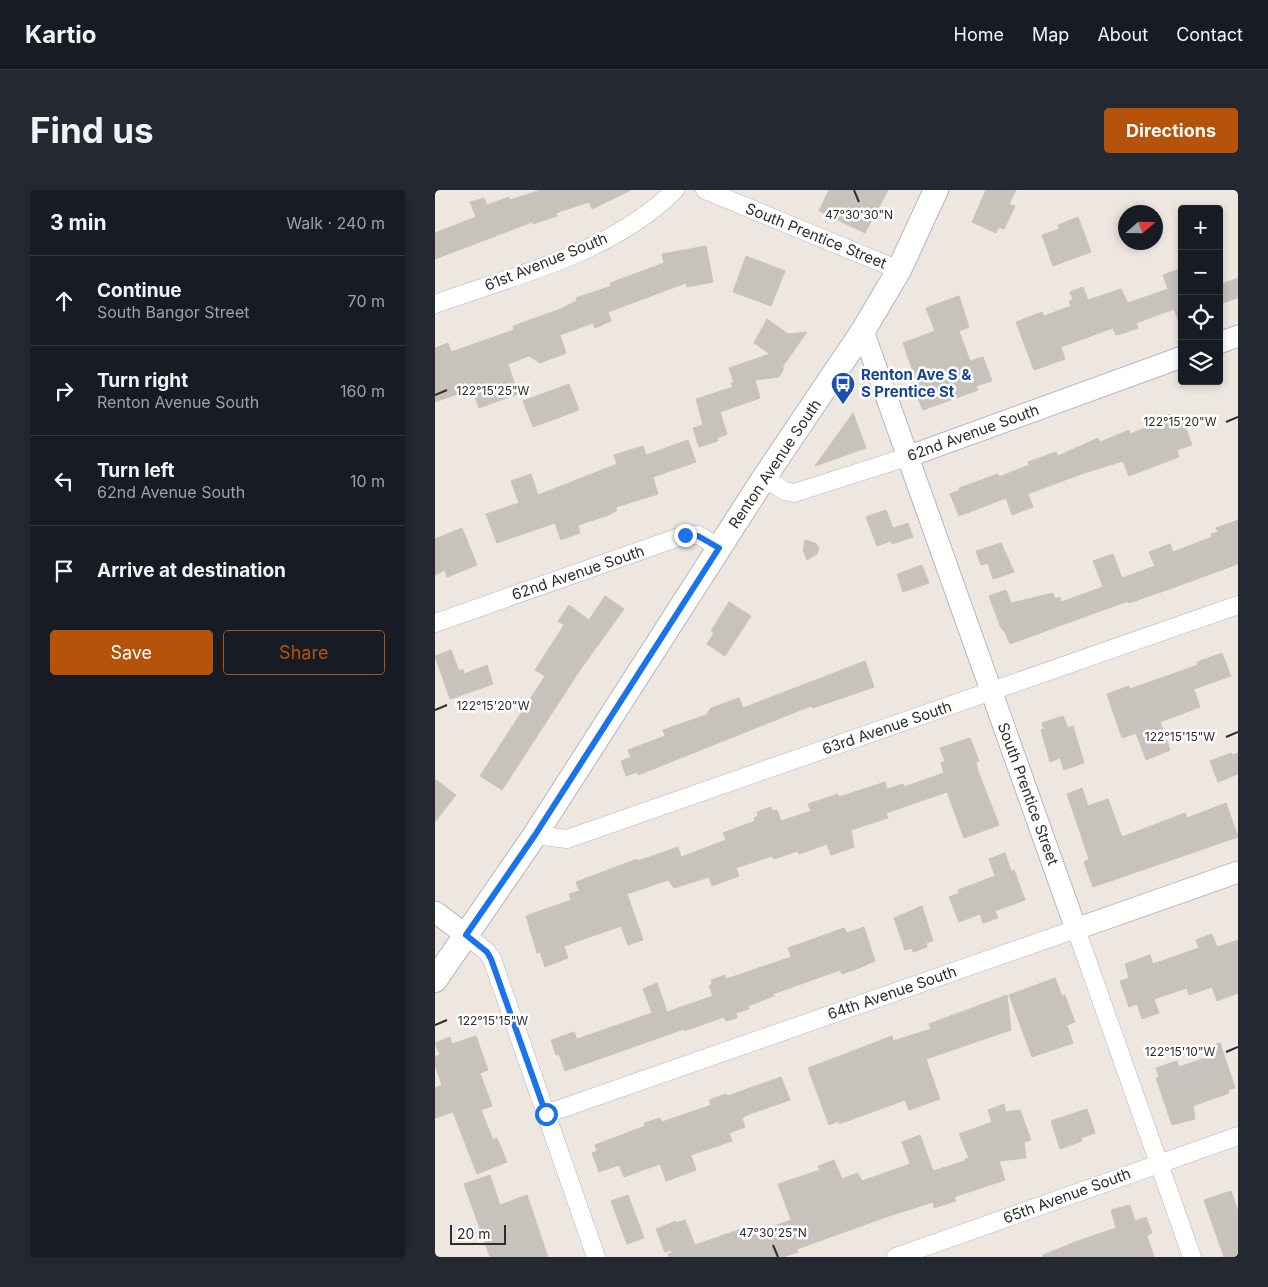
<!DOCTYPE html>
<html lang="en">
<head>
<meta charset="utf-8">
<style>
  body { margin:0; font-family:Inter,sans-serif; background:#242831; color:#f1f3f6 }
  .controls { position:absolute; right:15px; top:15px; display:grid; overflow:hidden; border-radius:5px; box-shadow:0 2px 8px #0003 }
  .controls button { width:45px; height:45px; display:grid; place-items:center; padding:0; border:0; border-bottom:1px solid #363941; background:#171b24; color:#f1f3f6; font:25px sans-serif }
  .compass { position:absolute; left:683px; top:15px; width:45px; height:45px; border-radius:50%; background:#171b24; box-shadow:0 2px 8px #0003; rotate:70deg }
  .scale { position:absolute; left:15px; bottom:12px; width:56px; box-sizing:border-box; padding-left:5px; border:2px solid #2d2d2d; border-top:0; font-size:14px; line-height:18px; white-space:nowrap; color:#2d2d2d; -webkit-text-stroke:4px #fff; paint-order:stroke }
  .stop { position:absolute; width:15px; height:15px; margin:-11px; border:4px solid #1a73e8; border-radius:50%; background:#fff }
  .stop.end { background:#1a73e8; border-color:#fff; box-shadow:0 1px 5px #0008 }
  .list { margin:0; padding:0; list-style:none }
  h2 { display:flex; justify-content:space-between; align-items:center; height:65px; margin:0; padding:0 20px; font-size:21px }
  h2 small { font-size:16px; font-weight:400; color:#9ea1a6 }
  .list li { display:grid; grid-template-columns:32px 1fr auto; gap:15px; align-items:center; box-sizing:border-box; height:90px; padding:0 20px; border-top:1px solid #363941 }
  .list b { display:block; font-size:19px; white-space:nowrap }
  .list p { margin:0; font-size:16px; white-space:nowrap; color:#9ea1a6 }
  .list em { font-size:16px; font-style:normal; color:#9ea1a6 }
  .actions { display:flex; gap:10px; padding:15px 20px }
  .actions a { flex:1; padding:11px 0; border:1px solid #b45309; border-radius:5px; text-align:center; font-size:18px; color:#b45309 }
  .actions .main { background:#b45309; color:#fff }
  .icon { flex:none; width:28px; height:28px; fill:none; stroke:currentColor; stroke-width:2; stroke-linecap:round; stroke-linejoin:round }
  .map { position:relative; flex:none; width:803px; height:1067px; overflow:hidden; border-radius:5px }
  header { display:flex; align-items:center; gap:30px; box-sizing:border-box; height:70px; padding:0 25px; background:#171b24; border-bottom:1px solid #363941 }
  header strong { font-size:24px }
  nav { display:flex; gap:28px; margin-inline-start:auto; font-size:18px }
  .intro { display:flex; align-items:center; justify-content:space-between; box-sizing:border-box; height:120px; padding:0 30px }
  h1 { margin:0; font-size:35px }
  .button { padding:12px 22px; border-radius:5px; background:#b45309; color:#fff; font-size:18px; font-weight:700 }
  main { display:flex; gap:30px; padding:0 30px }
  aside { flex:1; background:#171b24; border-radius:5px; box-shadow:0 2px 8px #0003 }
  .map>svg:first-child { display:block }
  .building { fill:#c7c2bb; stroke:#cac3b9 }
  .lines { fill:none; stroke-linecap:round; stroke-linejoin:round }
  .minor-casing { stroke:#b3b6c0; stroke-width:19 }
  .tertiary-casing { stroke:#b3b6c0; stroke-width:23 }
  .secondary-casing { stroke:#b3b6c0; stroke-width:26 }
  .minor { stroke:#fff; stroke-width:18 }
  .tertiary { stroke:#fff; stroke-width:21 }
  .secondary { stroke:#fff; stroke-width:24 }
  .route { stroke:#1a73e8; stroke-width:6 }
  .ticks { fill:none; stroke:#2d2d2d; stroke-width:2 }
  .labels { text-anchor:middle; stroke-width:5; stroke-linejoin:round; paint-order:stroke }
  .street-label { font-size:15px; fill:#2d2d2d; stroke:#fff }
  .transit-label { font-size:15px; font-weight:bold; fill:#164399; stroke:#fff; text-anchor:start }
  .ticks-label { font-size:12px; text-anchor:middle; fill:#2d2d2d; stroke:#fff; stroke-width:5; stroke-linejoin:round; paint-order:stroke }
</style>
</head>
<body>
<header>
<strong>Kartio</strong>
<nav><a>Home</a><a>Map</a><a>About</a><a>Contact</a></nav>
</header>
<div class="intro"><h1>Find us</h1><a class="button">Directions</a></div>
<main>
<aside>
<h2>3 min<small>Walk · 240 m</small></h2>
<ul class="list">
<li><svg class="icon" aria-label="ahead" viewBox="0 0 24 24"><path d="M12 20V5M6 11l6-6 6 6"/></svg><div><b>Continue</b><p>South Bangor Street</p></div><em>70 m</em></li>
<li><svg class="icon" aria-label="right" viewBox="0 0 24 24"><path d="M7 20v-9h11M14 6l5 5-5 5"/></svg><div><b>Turn right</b><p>Renton Avenue South</p></div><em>160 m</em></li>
<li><svg class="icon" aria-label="left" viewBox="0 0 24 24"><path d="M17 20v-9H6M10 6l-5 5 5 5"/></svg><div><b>Turn left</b><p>62nd Avenue South</p></div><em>10 m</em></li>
<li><svg class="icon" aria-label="arrive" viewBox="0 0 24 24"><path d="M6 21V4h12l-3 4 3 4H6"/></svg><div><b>Arrive at destination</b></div></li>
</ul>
<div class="actions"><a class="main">Save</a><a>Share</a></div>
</aside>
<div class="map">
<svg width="803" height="1067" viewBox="0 0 803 1067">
  <rect width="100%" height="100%" fill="#eee7e0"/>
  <!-- building -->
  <g class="building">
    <path d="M106,0h90l-39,19 -3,-7 -33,11 1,3 -24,8 -1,-2 -97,37v-26l41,-16 -6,-15 14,-4 3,7 22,-8 1,3z"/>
    <path d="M394,0h59l-23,43 -46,-22z"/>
    <path d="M551,0h30l-7,14 6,2 -11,23 -5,-2 -3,6 -24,-11z"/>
    <path d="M643,27l13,35 -38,14 -11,-31 17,-6 -1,-4z"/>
    <path d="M271,56l7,36 -26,5 -1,-4 -78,29 3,9 -16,7 -2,-5 -33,12 6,18 -26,10 -11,-7 -21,8 10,30 -39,14 -7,-19 -37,13v-54l13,-5 3,9 63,-22 -1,-4 45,-16 19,-9 -1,-3 35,-12 -1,-3 54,-20 -2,-9z"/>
    <path d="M311,66l39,15 -14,35 -38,-14z"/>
    <path d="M747,78v54h-3l-5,-13 -38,14 2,5 -14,5 -8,2 -3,-7 -52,19 4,12 -31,11 -18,-48 26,-10 2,4 27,-10 -2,-5 4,-1 -3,-8 13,-5 5,13 33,-11 7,14 40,-14 -5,-14z"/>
    <path d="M803,88v20l-19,6v-19z"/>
    <path d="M524,106l10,31 -10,4 11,30 13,-4 9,24 -16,5 2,4 -55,20 -16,-36 6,-2 -10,-29 32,-12 -9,-23z"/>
    <path d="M332,129l21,15 19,-2 -24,34v4l-4,7 -24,3 5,18 -40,14 7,22 -10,4 1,3 -19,6 -6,-19 10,-3 -7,-26 37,-12 -2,-4 3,-1 -5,-14 41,-14 -16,-11z"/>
    <path d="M134,194l10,26 -46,17 -10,-26z"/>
    <path d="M418,223l13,35 -51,18z"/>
    <path d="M735,224l3,6 9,-3 10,28 -15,5 2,7 -50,19 -6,-15 -42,13 -53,20 5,13 -21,8 -6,-17 -47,18 -9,-22 10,-4 -1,-2 39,-14 1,3 30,-12 -1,-3 28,-10 2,4 40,-18 2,4 29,-12 1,4 27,-11 -2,-4z"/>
    <path d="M253,250l8,22 -43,15 5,17 -42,13 1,3 -8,5 -31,10 2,8 -19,7 -6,-17 -58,20 -11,-29 33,-11 -8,-22 20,-7 7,21 79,-31 -3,-9 29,-9 3,9z"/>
    <path d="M451,320l7,18 15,-5 5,14 -21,7 -1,-3 -14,5 -11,-29z"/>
    <path d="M803,330v44l-74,27 -35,12 -1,-2 -118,43 -5,-12 -4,-4 -12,-32 17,-6 5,13 42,-10 2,6 5,-2 1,5 42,-15 -10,-26 20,-7 9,24 33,-12 -6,-14 21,-8 3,8 39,-15 -1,-3 7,-2 -2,-4z"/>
    <path d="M27,338l15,37 -30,12 -2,-7 -10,5v-36z"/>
    <path d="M370,350l10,3 4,5 -2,6 -10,6 -4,-10z"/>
    <path d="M566,353l13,29 -21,7 -5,-16 -7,2 -5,-14z"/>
    <path d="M487,375l7,18 -26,9 -6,-18z"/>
    <path d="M170,406l19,13 -44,61 -78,120 -22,-14 65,-100 -10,-6 29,-45 -6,-4 11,-16 20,15z"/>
    <path d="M294,412l22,14 -26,40 -18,-12 7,-11 -3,-2z"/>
    <path d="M16,460l8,21 4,-2 1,5 23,-9 6,19 -43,15 -15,-43z"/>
    <path d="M787,463l9,23 -37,13 6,18 -40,15 10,28 -24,10 -10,-27 -14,5 -15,-44 22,-8 1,3 68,-24 -1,-3z"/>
    <path d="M430,471l9,26 -61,21 -2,-2 -173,69 -1,-3 -11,4 -5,-15 10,-4 -3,-7 37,-14 -2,-6 43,-15 5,-7 28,-10 4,10z"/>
    <path d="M628,526l5,12 5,-2 11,37 -20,7 -4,-12 -10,4 -9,-32 3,-1 -2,-6z"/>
    <path d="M535,548l9,23 -3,1 2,9 21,54 -35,13 -17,-46 -61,21 2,5 -37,12 3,17 -23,8 -4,-11 -28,10 -1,-3 -24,8 -2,-3 -36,12 3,8 -27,10 -3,-9 -35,11 -6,-8 -41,14 16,46 -15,5 -7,-19 -57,20 4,12 -23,9 -5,-15 -3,1 -11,-37 45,-16 -2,-6 10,-3 -3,-9 61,-23 1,2 40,-14 3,10 45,-17 -3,-7 32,-12 -1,-3 4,-2 -1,-4 14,-5 2,4 4,-1 4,11 30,-10 -3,-7 30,-10 1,3 46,-15 2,7 16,-5 1,3 40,-14 -3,-10 4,-2 -5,-13z"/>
    <path d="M796,563l1,2 6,-2v21l-20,8 -8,-21z"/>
    <path d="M0,589l21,16 -21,27z"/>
    <path d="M647,598l6,18 20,-7 14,38 63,-24 2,5 39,-15 12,34 -145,50 -9,-25 5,-3 -22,-65z"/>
    <path d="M570,663l6,18 3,-1 11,30 -30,11 3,7 -15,5 -3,-9 -21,8 -10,-25 10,-4 -1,-3 37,-14 -6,-17z"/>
    <path d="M487,716l11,35 -7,2 1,4 -14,5 -1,-4 -7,2 -11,-32z"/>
    <path d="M429,737l11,34 -16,7 -17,6 -2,-4 -67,24 1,2 -26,10 1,3 -13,4 1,5 -11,3 -2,-4 -40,14v-2l-119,42 -6,-17 -3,1 -5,-15 23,-8 3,7 75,-26 -9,-24 14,-6 10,29 46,-16 -4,-10 3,-2 -1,-4 14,-5 1,4 65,-22 -3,-9 56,-20 3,5z"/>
    <path d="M777,744l5,13 21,-7v53l-21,8 -5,-14 -23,8 -2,-7 -33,11 5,14 -17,6 -5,-15 -8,3 -9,-26 9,-3 -4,-14 25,-9 3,9 46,-16 -3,-8z"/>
    <path d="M620,788l7,18 3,-1 10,27 -8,3 6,18 -41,14 -23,-62z"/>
    <path d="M572,805l4,35 -85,29 14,40 -31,11 -4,-10 -66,24v-3l-10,4 -21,-57 84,-32 1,5 38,-12 -2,-5z"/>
    <path d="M41,846l12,34 -8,3 12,33 -11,4 12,30 4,-2 10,24 -30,12 -24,-62 -18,6v-30l7,-3 -7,-20v-8l5,-2 -5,-12 15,-6 2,7z"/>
    <path d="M785,853l15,45 -7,2 1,3 -36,13 2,13 -23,6 -16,-47 3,-1 -3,-9 21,-7 2,6 29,-10 -3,-9z"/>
    <path d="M346,887l9,23 -43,15 -5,3 3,9 -16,6 3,8 -41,14 5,15 -30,11 -6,-17 -36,13 -5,-12 -20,7 -7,-19 5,-2 -2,-6 50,-19 -1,-3 16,-5 2,4 49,-17 -2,-5 17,-6 1,2z"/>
    <path d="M569,914l2,8 14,-2 11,30 -7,2 2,16 -27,3 6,19 -51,17 2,4 -22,7 -1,-6 -44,14 -92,33 1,3 -15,5h-114l-1,-3 4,-1 -1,-3 -6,2 -9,-23 20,-8v2l9,-3 10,25 46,-16 2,8 48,-17 -13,-36 42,-14 -2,-4 16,-6 8,19 16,-6 4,8 48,-17 -8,-22 18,-7 13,36 32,-10v-2l4,-1 -10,-24 33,-12 -4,-12z"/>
    <path d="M652,919l8,24 -14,5 1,3 -22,8 -9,-28z"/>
    <path d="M55,985l10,30 27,-10 21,62h-58l-26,-73z"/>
    <path d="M796,1001l7,20v46h-14l-20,-57z"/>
    <path d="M193,1005l16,43 -17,6 -16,-43z"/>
    <path d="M695,1015l5,16 11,-4 6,16 -5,3 7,21h-111v-2l32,-13 41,-14 -5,-18z"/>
  </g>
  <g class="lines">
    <defs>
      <g id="minor">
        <path d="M270,0l194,80"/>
        <path d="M0,114c81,-29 177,-51 240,-114"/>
        <path d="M329,288l21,13 9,2 113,-36"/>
        <path d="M0,433l250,-88h13l22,13"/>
        <path d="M100,645l32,4 671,-234"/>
        <path d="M31,745l21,17 5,7 104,298"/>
        <path d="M111,924l530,-185 116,328"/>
        <path d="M461,1067l342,-121"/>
      </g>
      <g id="tertiary">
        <path d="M428,141l213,598 162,-57"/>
        <path d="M784,153l19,-7"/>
        <path d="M472,267l275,-100"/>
        <path d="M0,722l31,23"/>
      </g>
      <path id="secondary" d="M0,790l100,-145 229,-357 99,-147 36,-61 37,-80"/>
    </defs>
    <!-- minor casing -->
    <use href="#minor" class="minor-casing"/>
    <!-- tertiary casing -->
    <use href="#tertiary" class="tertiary-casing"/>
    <!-- secondary casing -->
    <use href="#secondary" class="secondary-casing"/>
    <!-- minor -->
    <use href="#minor" class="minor"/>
    <!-- tertiary -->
    <use href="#tertiary" class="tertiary"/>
    <!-- secondary -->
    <use href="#secondary" class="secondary"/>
  </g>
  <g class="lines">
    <!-- route -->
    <path class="route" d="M111,924l-55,-155 -4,-7 -21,-17 69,-100 184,-287 -21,-12 -13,-1"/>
  </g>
  <!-- ticks -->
  <path class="ticks" d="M419,0l5,12M0,205l12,-5M791,232l12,-5M0,520l12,-5M791,547l12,-5M0,835l12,-5M791,862l12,-5M338,1055l5,12"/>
  <!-- icons -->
  <defs>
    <symbol id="bus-pin" viewBox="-11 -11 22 30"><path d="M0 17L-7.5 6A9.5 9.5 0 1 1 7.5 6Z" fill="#1a4fb4" stroke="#fff"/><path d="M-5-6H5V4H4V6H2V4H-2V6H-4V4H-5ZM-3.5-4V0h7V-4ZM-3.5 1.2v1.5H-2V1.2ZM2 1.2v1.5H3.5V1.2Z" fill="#fff"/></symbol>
  </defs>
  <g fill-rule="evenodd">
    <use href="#bus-pin" x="394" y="180" width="28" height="38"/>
  </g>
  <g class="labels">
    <!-- street labels -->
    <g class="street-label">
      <text transform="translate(381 46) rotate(22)" y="5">South Prentice Street</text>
      <text transform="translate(111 72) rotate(-22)" y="5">61st Avenue South</text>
      <text transform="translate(538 243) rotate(-20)" y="5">62nd Avenue South</text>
      <text transform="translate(340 274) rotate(-56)" y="5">Renton Avenue South</text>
      <text transform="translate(143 383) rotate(-19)" y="5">62nd Avenue South</text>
      <text transform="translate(452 538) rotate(-19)" y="5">63rd Avenue South</text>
      <text transform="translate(593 604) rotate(70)" y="5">South Prentice Street</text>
      <text transform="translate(457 803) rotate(-19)" y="5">64th Avenue South</text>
      <text transform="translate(632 1006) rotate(-20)" y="5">65th Avenue South</text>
    </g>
    <!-- transit labels -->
    <g class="transit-label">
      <text x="426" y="190">Renton Ave S &amp;<tspan x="426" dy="17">S Prentice St</tspan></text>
    </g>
  </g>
  <g class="ticks-label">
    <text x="424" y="29">47°30'30"N</text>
    <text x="58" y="205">122°15'25"W</text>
    <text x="745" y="236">122°15'20"W</text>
    <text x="58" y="520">122°15'20"W</text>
    <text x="745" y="551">122°15'15"W</text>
    <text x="58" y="835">122°15'15"W</text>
    <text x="745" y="866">122°15'10"W</text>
    <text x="338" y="1047">47°30'25"N</text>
  </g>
</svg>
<div class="controls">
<button>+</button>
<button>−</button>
<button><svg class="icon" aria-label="locate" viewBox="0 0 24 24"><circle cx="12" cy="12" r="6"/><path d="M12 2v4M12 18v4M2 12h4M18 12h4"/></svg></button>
<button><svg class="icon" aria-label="layers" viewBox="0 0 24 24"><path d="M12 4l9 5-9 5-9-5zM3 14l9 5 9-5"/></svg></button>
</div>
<svg class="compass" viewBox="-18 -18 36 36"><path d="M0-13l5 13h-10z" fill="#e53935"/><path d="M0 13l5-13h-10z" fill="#9ea1a6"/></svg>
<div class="scale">20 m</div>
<div class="stop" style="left:111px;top:924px"></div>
<div class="stop end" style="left:250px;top:345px"></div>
</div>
</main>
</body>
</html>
